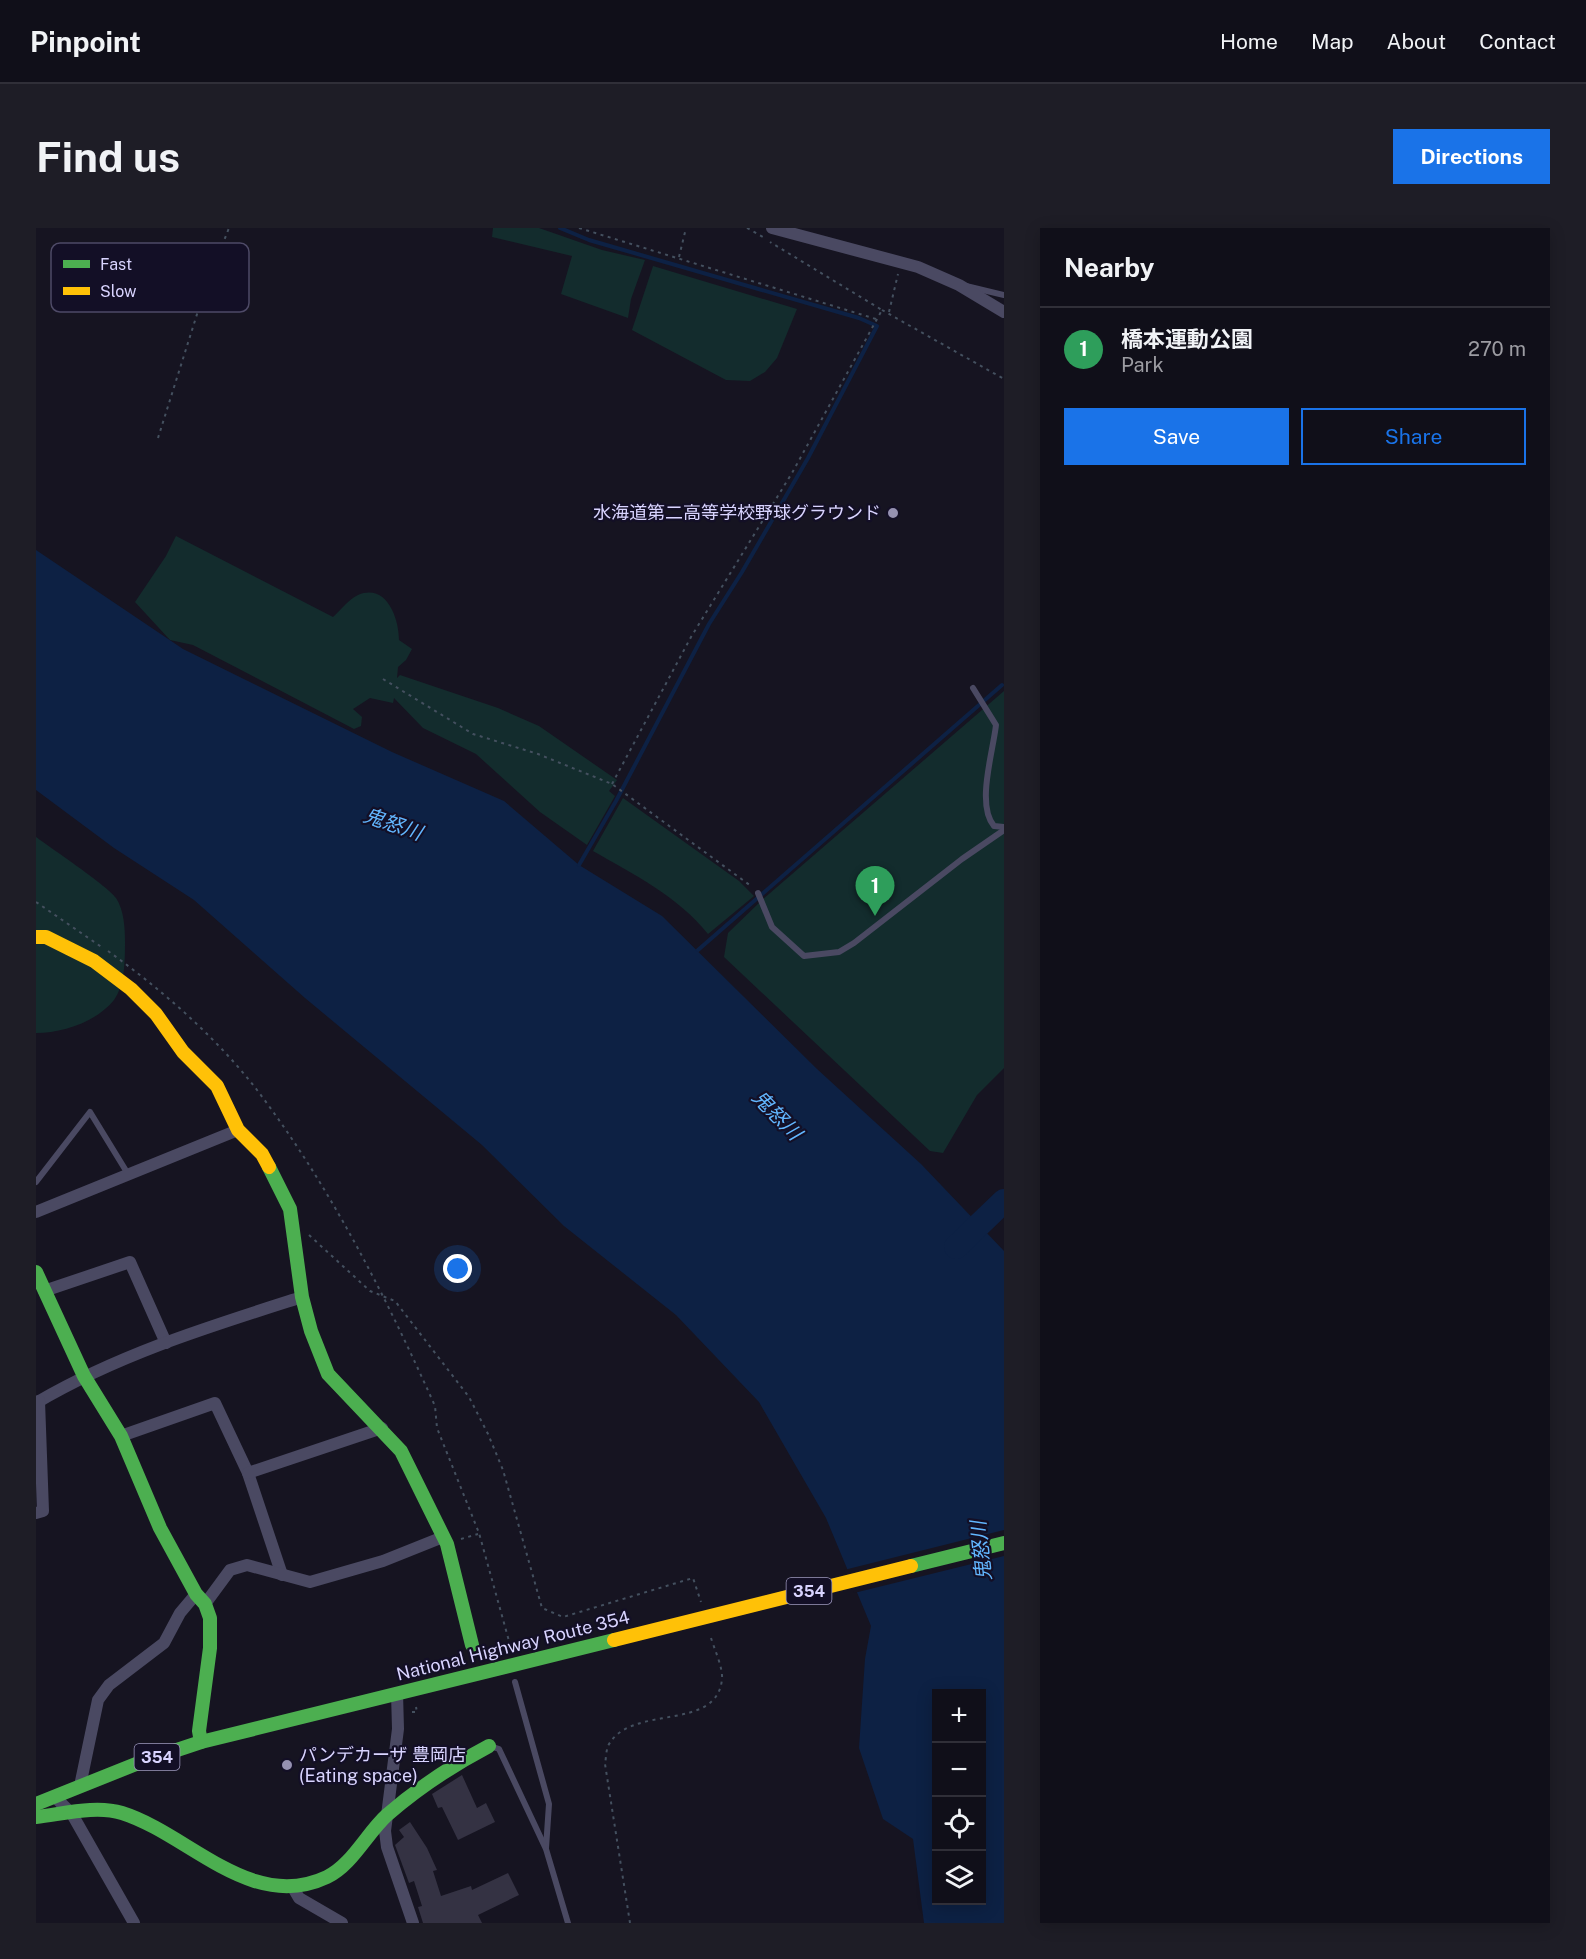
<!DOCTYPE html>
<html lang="en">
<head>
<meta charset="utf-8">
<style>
  body { margin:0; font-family:"Public Sans","Noto Sans JP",sans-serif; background:#1e1d26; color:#f1f3f6 }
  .controls { position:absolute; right:18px; bottom:18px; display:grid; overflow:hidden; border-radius:0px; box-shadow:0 3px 15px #0003 }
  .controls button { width:54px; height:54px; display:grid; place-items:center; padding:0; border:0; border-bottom:2px solid #302f38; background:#100f19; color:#f1f3f6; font:30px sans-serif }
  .you { position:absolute; left:422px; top:1041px; width:21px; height:21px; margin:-15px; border:4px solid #fff; border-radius:50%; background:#1a73e8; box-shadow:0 0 0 9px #1a73e833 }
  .badge { display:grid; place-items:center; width:39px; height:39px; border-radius:50%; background:#1a73e8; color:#fff; font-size:20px; font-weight:700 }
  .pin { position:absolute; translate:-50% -50px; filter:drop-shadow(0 2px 3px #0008) }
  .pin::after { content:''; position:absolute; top:32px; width:21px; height:18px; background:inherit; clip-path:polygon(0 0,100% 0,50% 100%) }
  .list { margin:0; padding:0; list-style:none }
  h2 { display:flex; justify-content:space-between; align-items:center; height:78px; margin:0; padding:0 24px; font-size:26px }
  h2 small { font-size:20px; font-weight:400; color:#9c9ca2 }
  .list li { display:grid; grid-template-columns:39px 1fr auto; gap:18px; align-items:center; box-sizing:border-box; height:84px; padding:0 24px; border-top:2px solid #302f38 }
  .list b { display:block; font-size:22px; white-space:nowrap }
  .list p { margin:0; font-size:20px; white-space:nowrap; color:#9c9ca2 }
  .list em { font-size:20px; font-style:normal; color:#9c9ca2 }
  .actions { display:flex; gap:12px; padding:18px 24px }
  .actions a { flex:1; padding:14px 0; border:2px solid #1a73e8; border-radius:0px; text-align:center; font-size:21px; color:#1a73e8 }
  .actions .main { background:#1a73e8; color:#fff }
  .icon { flex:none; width:33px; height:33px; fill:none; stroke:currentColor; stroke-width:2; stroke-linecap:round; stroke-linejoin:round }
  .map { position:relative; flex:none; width:968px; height:1695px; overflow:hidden; border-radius:0px }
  header { display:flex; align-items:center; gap:36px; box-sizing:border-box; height:84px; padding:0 30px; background:#100f19; border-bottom:2px solid #302f38 }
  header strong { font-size:28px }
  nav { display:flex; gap:33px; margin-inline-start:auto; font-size:21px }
  .intro { display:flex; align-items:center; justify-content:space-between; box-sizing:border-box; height:144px; padding:0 36px }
  h1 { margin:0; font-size:42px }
  .button { padding:15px 27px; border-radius:0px; background:#1a73e8; color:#fff; font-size:21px; font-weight:700 }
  main { display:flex; gap:36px; padding:0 36px }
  aside { flex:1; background:#100f19; border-radius:0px; box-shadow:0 3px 15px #0003 }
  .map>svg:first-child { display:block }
  .green { fill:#132c2d }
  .water { fill:#0d2144; fill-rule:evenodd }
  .pier { fill:#161421 }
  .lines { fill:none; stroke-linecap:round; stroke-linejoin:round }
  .stream { stroke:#0d2144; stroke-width:4 }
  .river { stroke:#0d2144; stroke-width:24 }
  .building { fill:#343243 }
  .path { stroke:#44505f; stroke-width:2; stroke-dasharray:3 4.5; stroke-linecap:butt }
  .lane { stroke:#4a4962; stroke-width:6 }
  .street { stroke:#4a4962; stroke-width:12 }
  .fast { stroke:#4caf50; stroke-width:14 }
  .slow { stroke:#ffc107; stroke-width:14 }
  .fast-bridge { stroke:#4caf50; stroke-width:14 }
  .slow-bridge { stroke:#ffc107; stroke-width:14 }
  .poi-dot { fill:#9591b1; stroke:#130f26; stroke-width:2 }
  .labels { text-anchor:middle; stroke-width:4.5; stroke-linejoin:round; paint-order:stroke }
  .shield { fill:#130f26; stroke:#9e99be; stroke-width:1.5 }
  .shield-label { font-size:16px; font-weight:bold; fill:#d9d4ff }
  .poi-label { font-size:18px; fill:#d9d4ff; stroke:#130f26; text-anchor:end }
  .street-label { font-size:18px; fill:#d9d4ff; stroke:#130f26 }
  .water-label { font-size:20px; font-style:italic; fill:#62b6ff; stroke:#130f26 }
  .key { fill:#130f26; stroke:#4e4a67; stroke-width:1.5 }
  .key-label { font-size:16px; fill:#d9d4ff }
</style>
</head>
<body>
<header>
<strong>Pinpoint</strong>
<nav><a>Home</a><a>Map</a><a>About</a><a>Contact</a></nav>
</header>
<div class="intro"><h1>Find us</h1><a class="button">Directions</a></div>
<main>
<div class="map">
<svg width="968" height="1695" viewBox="0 0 968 1695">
  <rect width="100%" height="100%" fill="#161421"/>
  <!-- green -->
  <g class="green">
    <path d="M457,0h46l63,22 43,10 -14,39 -3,19 -67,-24 11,-38 -80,-19z"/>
    <path d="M617,38l144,43 -20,49 -12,14 -15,9 -24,-1 -94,-50z"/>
    <path d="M140,308l157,81c8,-7 15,-17 25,-22 29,-12 41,24 41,45l13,9 -6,11 -8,7 -1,11 3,-3 98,33 41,18 78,54 -8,11 6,5 -28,49 -47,-33 -64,-58 -53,-26 -29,-30 -1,5 -23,-5 -17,11 9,8 -1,9 -7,3 -161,-84 -23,-5 -35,-38 31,-46z"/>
    <path d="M968,463v377l-27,27 -34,58 -13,-2 -206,-194 4,-24 34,-33z"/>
    <path d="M587,570l116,83 15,15 -46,38c-29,-37 -75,-60 -115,-83z"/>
    <path d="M0,609c15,11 73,50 80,61 8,12 9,30 9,44 0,18 0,43 -11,58 -18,22 -51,33 -78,33z"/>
  </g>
  <!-- water -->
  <path class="water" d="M0,322l147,99 209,103 112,49 75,64 83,51 155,153 104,95 83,87v672h-80l-11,-84 -30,-20 -24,-71 6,-89 6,-33 -45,-108 -67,-116 -83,-87 -112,-89 -82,-81 -177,-147 -111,-98 -80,-52 -78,-58zM900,1466h45v206h-45z"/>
  <!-- pier -->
  <path class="pier" d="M968,1302v26l-150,37 -10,-23z"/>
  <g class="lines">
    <!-- stream -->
    <g class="stream">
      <path d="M524,0l29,12 270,78 18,8 -69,132 -66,114 -33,52 -93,177 -37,64"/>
      <path d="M662,722l304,-265"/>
    </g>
    <!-- river -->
    <path class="river" d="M920,1019l48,-46"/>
  </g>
  <!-- building -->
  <g class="building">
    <path d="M426,1547l15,33 9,-5 9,19 -37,18 -16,-33 -4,1 -6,-14z"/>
    <path d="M374,1594l17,26 10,22 -4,1 8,25 30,-10 1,4 36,-17 11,22 -41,20 4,8h-59l-5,-16 4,-1 -8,-25 -5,2 -14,-38 9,-8 -5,-7z"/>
  </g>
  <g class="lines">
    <!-- path -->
    <g class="path">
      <path d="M543,0l297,91"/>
      <path d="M711,0l16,9"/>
      <path d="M643,29l7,-29"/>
      <path d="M846,82l122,69"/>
      <path d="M853,84l9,-38"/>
      <path d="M122,210l46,-146 25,-64"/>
      <path d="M347,451l90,55 65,20 74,30 139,102"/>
      <path d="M576,556l79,-147 101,-164 90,-163 -112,-68"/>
      <path d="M0,674l67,46"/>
      <path d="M72,723c54,39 108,86 149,139 73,96 129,207 178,316l2,22 42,105 30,108"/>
      <path d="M273,1007l61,56 25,10 74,96 19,37 15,36 39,138 21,9 130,-39 8,24"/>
      <path d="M425,1311l17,-5"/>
      <path d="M376,1484h5l-1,-5"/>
      <path d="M594,1695l-25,-159c1,-5 1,-13 3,-18 22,-43 109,-13 114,-67 1,-13 -9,-32 -12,-45"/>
    </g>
    <!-- lane -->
    <g class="lane">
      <path d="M930,58l38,9"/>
      <path d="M937,460l23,37c-3,27 -20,80 -2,101l10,1"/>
      <path d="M722,665l14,34 32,29 35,-4 15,-9 108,-84 42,-29"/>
      <path d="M0,954l54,-70 38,62"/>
      <path d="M479,1454l34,122 -3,44"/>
      <path d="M454,1518l9,3 47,100 22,74"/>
    </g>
    <!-- street -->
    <g class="street">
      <path d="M736,0l146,39 41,18 45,27"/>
      <path d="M0,984l202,-82"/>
      <path d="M8,1063l86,-29 36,81"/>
      <path d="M0,1175c83,-49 175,-77 266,-106"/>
      <path d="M85,1208l94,-33 33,70 34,102"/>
      <path d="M212,1245l134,-45"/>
      <path d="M0,1285l7,-2 -4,-110"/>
      <path d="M169,1376l25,-34 17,-5 63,17 73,-21 60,-24"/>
      <path d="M361,1465l1,36 -13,102 2,16 26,76"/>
      <path d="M44,1558l18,-86 11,-15 55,-42 16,-30 16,-19"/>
      <path d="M19,1569l17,17 62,109"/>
      <path d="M256,1658l7,12 43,25"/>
    </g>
    <!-- fast -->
    <g class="fast">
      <path d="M233,939l21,42 12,88 9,34 17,43 73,77 46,93 25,101"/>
      <path d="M0,1044l48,104 37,60 39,92 36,66 9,10 5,14v30l-11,83 2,11"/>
      <path d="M0,1576l105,-42 60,-20 413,-102"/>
      <path d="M0,1589c27,-3 60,-12 86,-4 67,21 129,100 205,64 25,-12 40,-44 60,-62 31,-27 66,-50 102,-69"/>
    </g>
    <!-- slow -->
    <path class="slow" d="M0,709h10l48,24 37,28 25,25 27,38 34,34 21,44 24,24 7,13"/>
    <!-- fast-bridge -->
    <path class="fast-bridge" d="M875,1338l93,-23"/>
    <!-- slow-bridge -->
    <path class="slow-bridge" d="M578,1412l297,-74"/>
  </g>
  <!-- markers -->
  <g class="poi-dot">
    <circle cx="857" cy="285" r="6"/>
    <circle cx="251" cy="1537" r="6"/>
  </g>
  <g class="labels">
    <!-- shield labels -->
    <g class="shield">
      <rect x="750.5" y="1350" width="45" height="26" rx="4.5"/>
      <rect x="98.5" y="1516" width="45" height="26" rx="4.5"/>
    </g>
    <g class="shield-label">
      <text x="773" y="1369">354</text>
      <text x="121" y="1535">354</text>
    </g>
    <!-- poi labels -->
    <g class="poi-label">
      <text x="845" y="291">水海道第二高等学校野球グラウンド</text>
      <text x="263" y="1533" text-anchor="start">パンデカーザ 豊岡店<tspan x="263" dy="21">(Eating space)</tspan></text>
    </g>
    <!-- street labels -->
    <g class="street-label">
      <text transform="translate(477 1418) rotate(-14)" y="6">National Highway Route 354</text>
    </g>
    <!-- water labels -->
    <g class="water-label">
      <text transform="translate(357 596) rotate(19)" y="7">鬼怒川</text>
      <text transform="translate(741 887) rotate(46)" y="7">鬼怒川</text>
      <text transform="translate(945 1323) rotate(-96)" y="7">鬼怒川</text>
    </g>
  </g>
  <!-- legend -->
  <rect x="15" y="15" width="198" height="69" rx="9" class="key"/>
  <rect x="27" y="32" width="27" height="8" fill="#4caf50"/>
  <rect x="27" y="59" width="27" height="8" fill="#ffc107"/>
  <g class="key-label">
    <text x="64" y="42">Fast</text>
    <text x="64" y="69">Slow</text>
  </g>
</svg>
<div class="controls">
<button>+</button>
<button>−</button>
<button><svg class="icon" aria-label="locate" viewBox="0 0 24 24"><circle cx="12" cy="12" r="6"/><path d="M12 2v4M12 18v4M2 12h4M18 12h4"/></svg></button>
<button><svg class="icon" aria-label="layers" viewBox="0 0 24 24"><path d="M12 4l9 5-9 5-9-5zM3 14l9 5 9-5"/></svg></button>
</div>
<div class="you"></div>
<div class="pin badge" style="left:839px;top:688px;background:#2e9e5b">1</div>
</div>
<aside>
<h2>Nearby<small></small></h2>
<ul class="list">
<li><span class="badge" style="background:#2e9e5b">1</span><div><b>橋本運動公園</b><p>Park</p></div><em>270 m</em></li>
</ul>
<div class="actions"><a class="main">Save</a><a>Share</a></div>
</aside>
</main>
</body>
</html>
